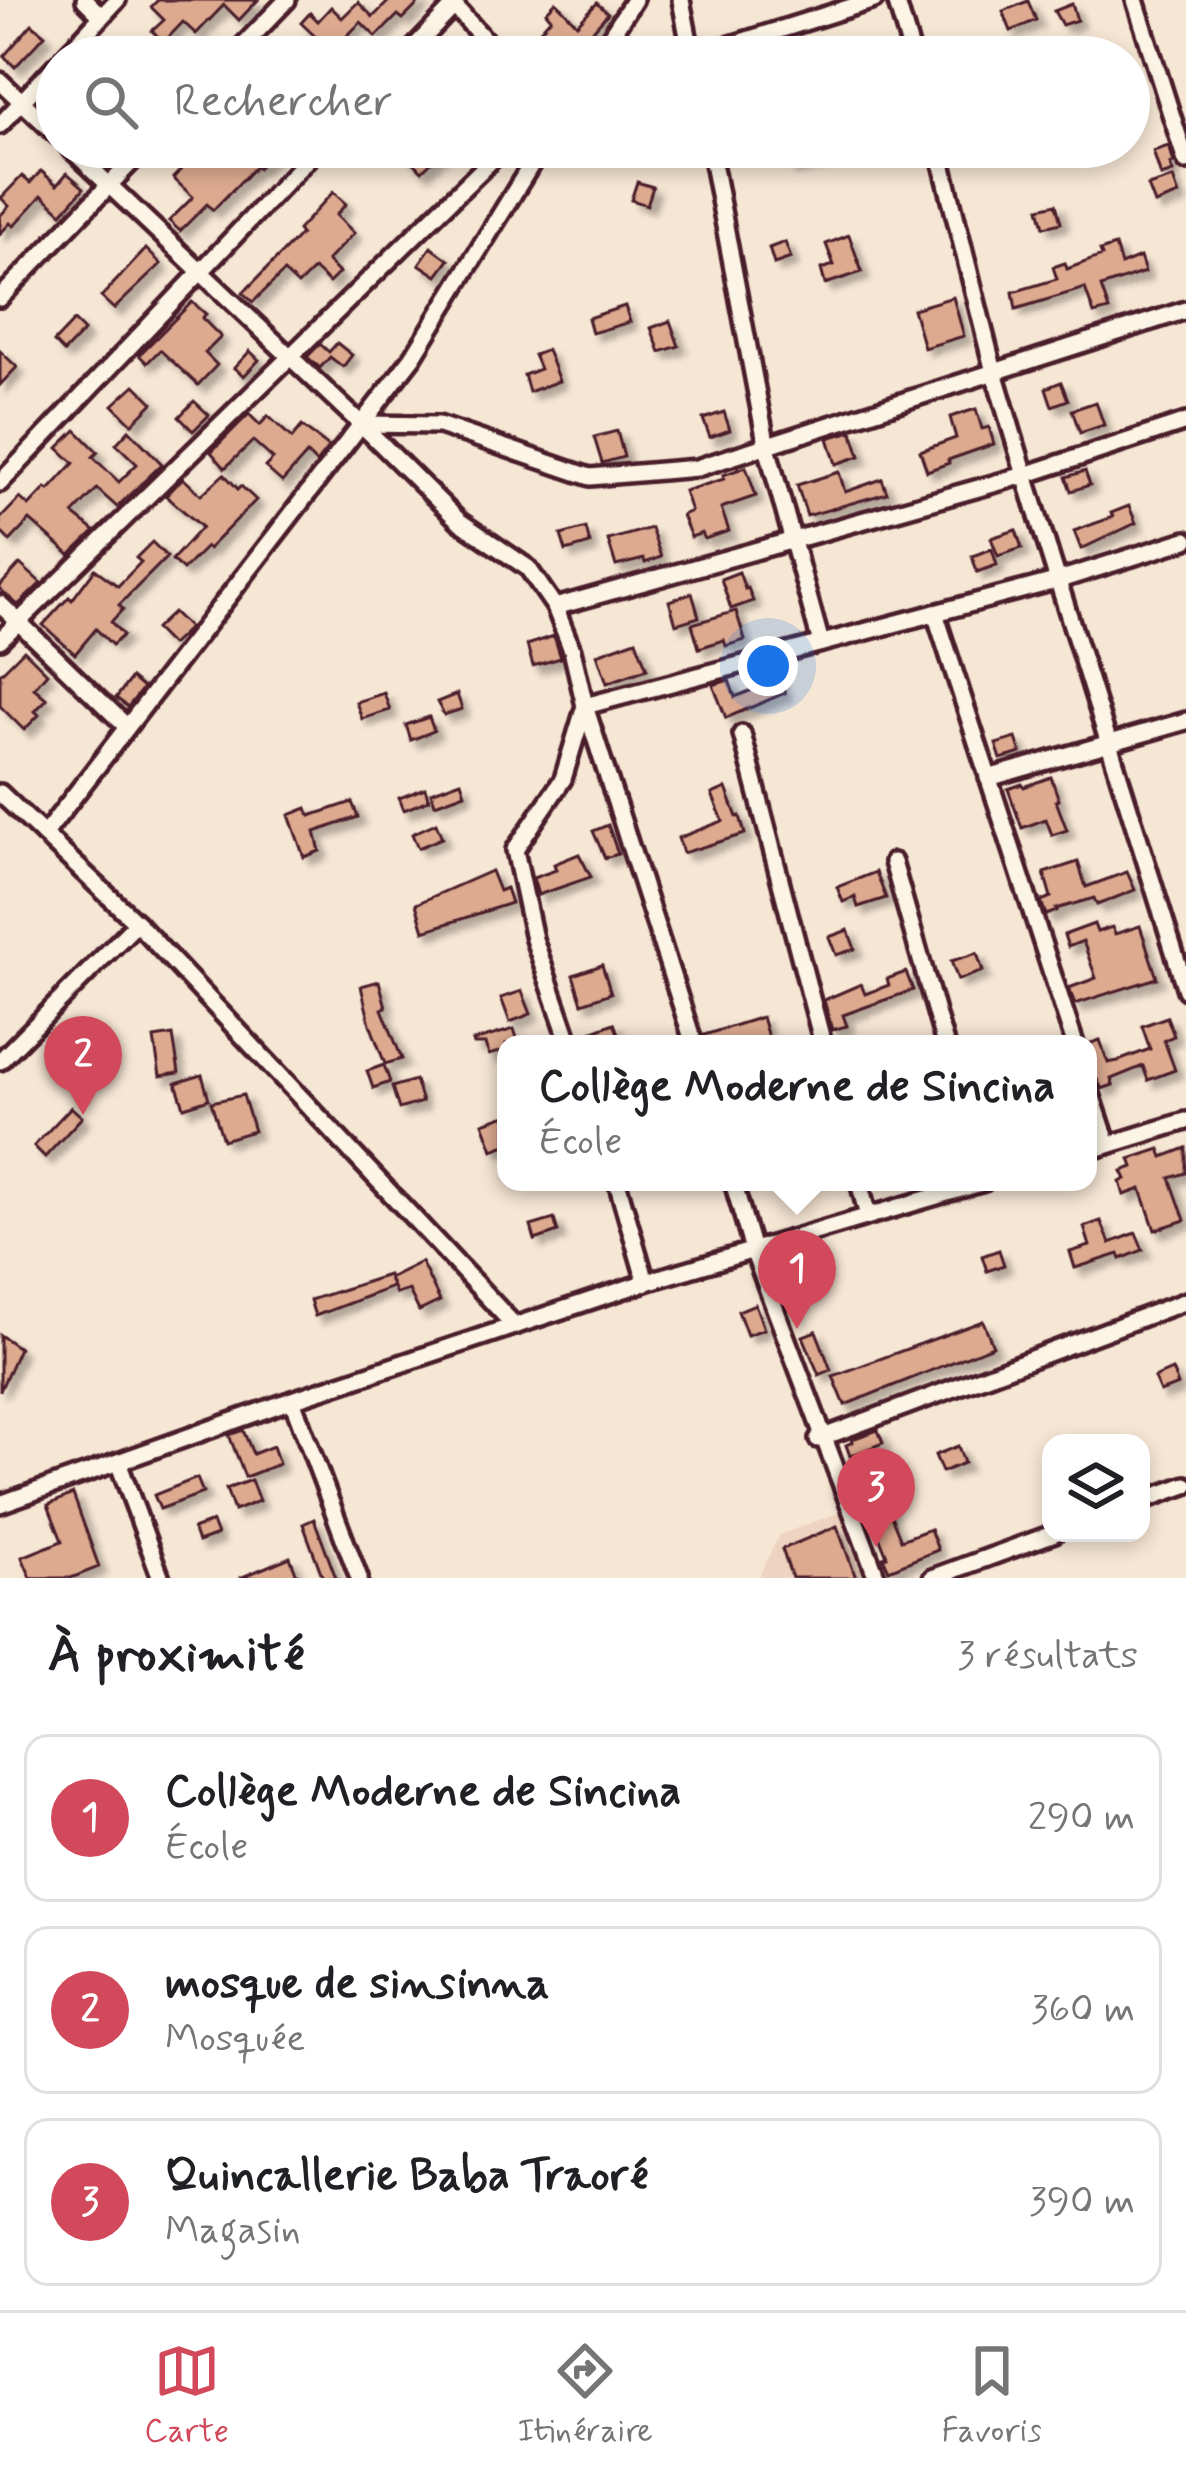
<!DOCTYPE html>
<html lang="fr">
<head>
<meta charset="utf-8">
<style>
  body { margin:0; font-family:Mynerve,sans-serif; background:#f6f6f6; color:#202124 }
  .controls { position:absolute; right:36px; bottom:36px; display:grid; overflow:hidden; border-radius:24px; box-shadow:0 6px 18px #0003 }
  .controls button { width:108px; height:108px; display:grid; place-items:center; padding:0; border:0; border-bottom:3px solid #e0e0e0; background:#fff; color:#202124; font:60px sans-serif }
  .you { position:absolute; left:768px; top:666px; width:42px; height:42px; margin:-30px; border:9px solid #fff; border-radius:50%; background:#1a73e8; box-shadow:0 0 0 18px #1a73e833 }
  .badge { display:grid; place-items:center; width:78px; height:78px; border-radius:50%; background:#d1495b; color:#fff; font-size:39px; font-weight:700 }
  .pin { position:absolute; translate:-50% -99px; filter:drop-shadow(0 3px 6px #0008) }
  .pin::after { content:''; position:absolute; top:63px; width:42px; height:36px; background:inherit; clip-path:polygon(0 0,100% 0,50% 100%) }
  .popup { position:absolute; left:497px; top:1035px; width:600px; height:156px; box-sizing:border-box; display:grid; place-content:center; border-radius:24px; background:#fff; filter:drop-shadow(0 3px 9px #0005); font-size:39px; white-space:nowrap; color:#757577 }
  .popup b { font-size:45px; color:#202124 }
  .popup::after { content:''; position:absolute; left:50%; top:100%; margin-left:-24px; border:24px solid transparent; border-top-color:#fff }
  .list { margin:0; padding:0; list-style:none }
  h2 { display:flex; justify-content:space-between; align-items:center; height:156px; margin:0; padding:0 48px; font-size:51px }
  h2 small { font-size:39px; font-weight:400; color:#757577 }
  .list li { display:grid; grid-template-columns:78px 1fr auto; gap:36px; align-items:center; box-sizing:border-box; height:168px; margin:0 24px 24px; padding:0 24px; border:3px solid #e0e0e0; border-radius:24px }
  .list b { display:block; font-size:45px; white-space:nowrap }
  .list p { margin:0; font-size:39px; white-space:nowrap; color:#757577 }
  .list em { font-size:39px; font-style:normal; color:#757577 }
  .icon { flex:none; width:66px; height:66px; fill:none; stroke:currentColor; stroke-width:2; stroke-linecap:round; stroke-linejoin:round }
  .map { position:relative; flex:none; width:1186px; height:1578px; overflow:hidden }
  .search { position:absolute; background:#fff; box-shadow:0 6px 18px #0003; left:36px; right:36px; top:36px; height:132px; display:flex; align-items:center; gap:30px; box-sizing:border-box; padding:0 42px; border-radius:66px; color:#757577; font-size:45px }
  .sheet { height:732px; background:#fff }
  nav { display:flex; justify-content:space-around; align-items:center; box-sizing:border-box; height:168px; border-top:3px solid #e0e0e0; background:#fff; font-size:33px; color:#757577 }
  nav a { display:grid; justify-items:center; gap:6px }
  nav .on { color:#d1495b }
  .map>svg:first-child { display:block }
  .built { fill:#eed4c0 }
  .building { fill:#ddaa90; stroke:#4a1f2b; stroke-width:3; filter:url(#shadow) }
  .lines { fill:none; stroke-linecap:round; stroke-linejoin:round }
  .minor-casing { stroke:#4a1f2b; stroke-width:24 }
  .minor { stroke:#fcf5e5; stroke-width:15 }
</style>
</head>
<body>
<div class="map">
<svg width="1186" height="1578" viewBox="0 0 1186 1578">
  <defs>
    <filter id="shadow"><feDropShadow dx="7" dy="7" stdDeviation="3" flood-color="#0004"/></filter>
  </defs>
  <rect width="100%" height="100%" fill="#f6e6d4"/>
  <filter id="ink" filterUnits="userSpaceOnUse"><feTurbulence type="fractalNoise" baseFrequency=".00833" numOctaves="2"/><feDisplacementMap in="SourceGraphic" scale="24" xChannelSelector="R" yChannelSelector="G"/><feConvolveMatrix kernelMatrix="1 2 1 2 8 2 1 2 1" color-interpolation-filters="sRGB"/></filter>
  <g filter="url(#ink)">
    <!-- built -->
    <path class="built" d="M846,1510l25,68h-113l21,-43z"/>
    <!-- building -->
    <g class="building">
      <path d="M158,0h100l-19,20 -15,-15 -28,29 -13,-12 -19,20 -12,-11 12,-11 -13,-13z"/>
      <path d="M390,0h32l-19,19 -5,-4 -22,22 -15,-15 -17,17 20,18h-59l15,-16 -19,-18 9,-10 8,8 13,-14 11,11 16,-16 15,15z"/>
      <path d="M1028,1l8,19 -25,11 -8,-20z"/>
      <path d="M556,2l21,22 20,-21 11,10 -29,33 -14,-14 -17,18 -14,-13 17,-19 -5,-6z"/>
      <path d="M1072,4l5,16 -15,5 -8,-14z"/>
      <path d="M32,24l13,11 -30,32 -11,-11z"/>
      <path d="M1169,146l5,17 -4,1 3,8 -12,4 -8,-25z"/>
      <path d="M203,147h13l15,14 16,-14h31l-20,21 -2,-2 -43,44 -6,-6 -27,27 -11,-10 24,-24 -20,-19z"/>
      <path d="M398,147h48l-24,24z"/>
      <path d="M785,147h37l3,10 -35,10z"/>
      <path d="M41,171l16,14 10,-12 17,15 -22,25 -20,-18 -28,31 -4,-3 -10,11v-18l9,-10 -8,-8 21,-22 8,7z"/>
      <path d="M1173,178l6,17 -24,9 -7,-18z"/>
      <path d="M637,182l16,5 -6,18 -16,-5z"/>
      <path d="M333,192l13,12 -10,11 18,18 -27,28 12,12 -10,10 -15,-14 -16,16 -14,-13 -31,30 -10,-9 58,-59 -3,-4z"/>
      <path d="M1056,204l5,19 -17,4 -5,-19z"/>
      <path d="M849,235l13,37 -37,12 -4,-15 13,-4 -8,-21z"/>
      <path d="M785,242l6,16 -17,6 -5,-16z"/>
      <path d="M1115,246l6,19 19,-8 5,15 -44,15 8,23 -15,4 -9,-26 -69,21 -3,-17 44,-13 -4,-12 12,-4 2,6 35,-13 -2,-5z"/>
      <path d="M431,247l18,13 -12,16 -18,-12z"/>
      <path d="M146,249l15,15 -47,45 -13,-12z"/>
      <path d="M953,297l11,39 -40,12 -11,-39z"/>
      <path d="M192,302l14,12 -4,4 19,19 -16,16 12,12 -19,20 -38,-35 -13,13 -8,-8z"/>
      <path d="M625,306l5,16 -38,11 -4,-15z"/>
      <path d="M74,321l10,10 -20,21 -10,-10z"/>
      <path d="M670,321l9,25 -19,6 -9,-24z"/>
      <path d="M337,343l15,12 -9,12 -13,-10 -10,11 -13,-11 13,-13 9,8z"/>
      <path d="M547,350l12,31 -30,11 -5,-17 16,-6 -6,-14z"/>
      <path d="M0,351l17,16 -17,18z"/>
      <path d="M250,351l9,9 -15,16 -10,-8z"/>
      <path d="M1061,382l7,18 -16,6 -6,-18z"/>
      <path d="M135,385l18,18 -21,21 -19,-19z"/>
      <path d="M194,401l15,14 -16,16 -14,-14z"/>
      <path d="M1096,402l8,23 -24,8 -8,-23z"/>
      <path d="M976,409l6,20 7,-2 5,17 -46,16 1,3 -22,8 -7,-20 36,-13 -6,-21z"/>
      <path d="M724,412l6,18 -20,7 -7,-18z"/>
      <path d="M249,414l11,11 8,-9 24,22 10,-12 27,21 -13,16 -9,-9 -25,28 -17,-15 8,-8 -20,-18 -28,27 -14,-16z"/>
      <path d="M76,430l22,22 -5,5 26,25 18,-18 -21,-20 13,-14 33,34 -45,43 -20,-18 -24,25 22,17 -25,24 -40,-35 -20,21 -10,-10v-12l20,-21 9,8 17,-18 3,2 25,-27 -16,-15z"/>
      <path d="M617,431l7,26 -22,6 -8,-26z"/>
      <path d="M852,431l8,25 -24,8 -8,-26z"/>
      <path d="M746,467l10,29 -35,12 8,23 -24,8 -3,-6 -11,4 -9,-22 9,-4 -7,-20 40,-12 -1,-4z"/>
      <path d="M1085,471l5,14 -19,6 -5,-14z"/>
      <path d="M839,472l6,20 37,-13 5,14 -80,23 -10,-31z"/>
      <path d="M224,474l14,15 3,-3 15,14 -48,49 -2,-2 -23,23 -11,-10 30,-33 -36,-31 17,-18 18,17z"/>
      <path d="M1129,506l7,17 -55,26 -7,-18 39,-14 -2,-4z"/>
      <path d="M586,528l4,16 -24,7 -5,-16z"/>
      <path d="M651,528l10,29 -16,6 -1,-4 -28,7 -8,-26z"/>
      <path d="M1016,530l6,18 -24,8 -7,-18z"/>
      <path d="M152,542l15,15 -48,48 4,4 -12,13 12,13 -11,10 -16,-16 -21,25 -32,-29 26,-28 3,3 23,-31 23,17 23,-24 -5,-4z"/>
      <path d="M992,549l5,16 -20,7 -5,-16z"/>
      <path d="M20,564l21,19 -23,22 -18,-16v-3z"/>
      <path d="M739,572l6,17 3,-1 5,13 -22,8 -10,-30z"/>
      <path d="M692,593l7,24 -23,7 -7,-23z"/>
      <path d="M736,611l9,29 -19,6 -2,-6 -25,8 -7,-24z"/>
      <path d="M173,612l16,16 -18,17 -16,-16z"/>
      <path d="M554,636l7,22 -28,8 -6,-21z"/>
      <path d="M636,640l11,29 -40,14 -10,-29z"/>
      <path d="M24,650l23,23 -13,15 13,11 -12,12 4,4 -15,15 -24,-24v-32z"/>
      <path d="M778,675l7,18 -59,25 -13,-33 16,-5 6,17 22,-9 -1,-4z"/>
      <path d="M131,678l12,10 -15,19 -12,-9z"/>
      <path d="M384,693l6,17 -28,9 -6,-17z"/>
      <path d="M457,694l5,15 -18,6 -7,-13z"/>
      <path d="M429,717l5,14 -23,9 -5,-15z"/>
      <path d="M1016,738l5,15 -20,6 -5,-15z"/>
      <path d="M1051,777l8,23 -3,1 11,29 -15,5 -6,-16 -24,9 -14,-39 14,-5 2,3z"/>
      <path d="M461,781l4,12 -30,11 -4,-12z"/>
      <path d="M425,788l4,12 -25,10 -5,-12z"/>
      <path d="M726,788l11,29 3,-1 5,18 -62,19 -5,-15 45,-17 -11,-27z"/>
      <path d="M352,802l6,15 -43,15 5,19 -16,6 -15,-42 18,-7 3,8z"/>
      <path d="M436,823l6,15 -24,10 -6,-14z"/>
      <path d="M608,825l10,29 -13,4 -12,-27z"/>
      <path d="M579,854l12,23 -53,18 -5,-17 23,-8 -2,-6z"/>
      <path d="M1078,862l8,25 41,-15 8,18 -38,15 -3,-7 -38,11 1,2 -11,4 -5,-14 10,-4 -7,-24z"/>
      <path d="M491,871l8,20 7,-3 5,15 -87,28 -8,-27z"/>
      <path d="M876,872l10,26 -28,9 -3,-10 -12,5 -6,-15z"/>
      <path d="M1094,924l3,8 15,-5 3,7 25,-8 17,52 -82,26 -6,-16 27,-10 -13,-37 -15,6 -4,-12z"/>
      <path d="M848,930l7,19 -19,6 -7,-18z"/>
      <path d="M977,953l6,18 -25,9 -7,-19z"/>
      <path d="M602,965l9,28 -29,10 -9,-28z"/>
      <path d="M906,972l7,18 -70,25 4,11 -15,4 -8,-30 37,-16 4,10 24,-9 -2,-6z"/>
      <path d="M379,981l7,26 -4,2 20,50 -17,5 -15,-40 -9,-38z"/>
      <path d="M522,991l9,23 -21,8 -9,-24z"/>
      <path d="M762,1017l8,27h-64l-2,-9z"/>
      <path d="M1167,1017l7,19 -10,4 11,30 -27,10 -5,-14 -32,13 2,6 -11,4 -14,-26v-19l12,-4 8,23 10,-2 32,-12 -8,-23z"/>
      <path d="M614,1023l8,21h-40l-2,-8z"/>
      <path d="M514,1029l5,15h-13v6l-17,5 -4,-11h-11l-1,-3z"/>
      <path d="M173,1035l6,38 -19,3 -6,-38z"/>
      <path d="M384,1065l6,17 -17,6 -6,-17z"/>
      <path d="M202,1075l7,24 -25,8 -8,-24z"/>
      <path d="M415,1080l7,22 -23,7 -7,-22z"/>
      <path d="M243,1095l11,36 -31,9 -12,-38z"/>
      <path d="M71,1107l11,10 -37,40 -11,-11z"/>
      <path d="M506,1115v30l-13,5 -10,-27z"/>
      <path d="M1186,1148v25l-16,5 15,42 -30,10 -14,-41 -17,6 -4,-13 6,-3 -4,-8 11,-4 -3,-8 30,-10 3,8z"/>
      <path d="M554,1219l4,13 -23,8 -4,-14z"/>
      <path d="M1101,1221l9,22 26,-10 7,17 -22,9 -2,-5 -44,14 -5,-16 20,-6 -6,-19z"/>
      <path d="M999,1250l5,15 -17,6 -5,-15z"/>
      <path d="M421,1262l19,39 -21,10 -10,-21 -13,4 -7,-16z"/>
      <path d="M388,1275l4,12 -77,29 -5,-16z"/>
      <path d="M755,1304l9,25 -17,6 -9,-24z"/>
      <path d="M983,1321l10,25 -148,59 -12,-29z"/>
      <path d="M816,1331l15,39 -12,5 -16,-39z"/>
      <path d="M0,1335l19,13 -19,43z"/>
      <path d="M1172,1370l6,15 -18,7 -6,-14z"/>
      <path d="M243,1430l10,24 20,-8 6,18 -34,13 -16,-42z"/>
      <path d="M878,1430l5,13 -33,13 -4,-11 7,-3 -1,-3z"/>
      <path d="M958,1446l6,17 -22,9 -7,-17z"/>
      <path d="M197,1478l6,15 -43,16 -6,-14z"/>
      <path d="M251,1480l8,21 -25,10 -8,-22z"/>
      <path d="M73,1494l26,73 -28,11h-40l-9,-21 40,-16 -14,-36z"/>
      <path d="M886,1504l15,36 29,-11 8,21 -49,20 -6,-13 4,-1 -18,-45z"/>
      <path d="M314,1519l22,59h-13l-20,-54z"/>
      <path d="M212,1522l5,13 -19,7 -5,-13z"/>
      <path d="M837,1526l19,52h-64l-10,-29z"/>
      <path d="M290,1557l8,21h-58z"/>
    </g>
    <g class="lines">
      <defs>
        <g id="minor">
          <path d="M85,0l16,16"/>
          <path d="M449,0l51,57"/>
          <path d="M681,0l11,57"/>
          <path d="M896,0l17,57"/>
          <path d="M1135,0l51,161"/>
          <path d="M64,57l53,-57"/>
          <path d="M232,57l55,-57"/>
          <path d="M405,57l49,-51"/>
          <path d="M597,57l37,-57"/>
          <path d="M693,57l181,-57"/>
          <path d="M0,81l57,54"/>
          <path d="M0,125l57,-61"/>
          <path d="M69,147l292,277 98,97 69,47 27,39 17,43 13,56 -22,73 -48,71 19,89 36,105"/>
          <path d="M710,147l57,300 54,196"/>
          <path d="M938,147l56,225 31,103 161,515"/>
          <path d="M0,298l146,-151"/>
          <path d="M361,424l78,1 151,52 107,-9 489,-158"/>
          <path d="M0,483l319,-336"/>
          <path d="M0,604l127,123"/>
          <path d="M555,607l470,-132 161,-53"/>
          <path d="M935,613l140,431"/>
          <path d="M0,640l505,-493"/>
          <path d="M742,734l81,310"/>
          <path d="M988,778l198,-57"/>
          <path d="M0,793l137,130 378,403"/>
          <path d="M44,835l369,-478 129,-210"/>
          <path d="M893,862l52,182"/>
          <path d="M694,1044l-109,-338 474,-126 127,-40"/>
          <path d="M0,1061l137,-138"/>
          <path d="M1088,1085l20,60"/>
          <path d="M1088,1151l98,-30"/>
          <path d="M617,1182l29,100"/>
          <path d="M733,1182l20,68 124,328"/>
          <path d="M859,1182l9,34"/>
          <path d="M292,1400l67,178"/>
          <path d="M818,1439l368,-138"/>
          <path d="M118,1462l43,116"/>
          <path d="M1141,1501l45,-16"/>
          <path d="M0,1504l292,-104 354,-118 338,-100"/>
          <path d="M932,1578l123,-45"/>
        </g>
      </defs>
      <!-- minor casing -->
      <use href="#minor" class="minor-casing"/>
      <!-- minor -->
      <use href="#minor" class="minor"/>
    </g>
  </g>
</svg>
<div class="controls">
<button><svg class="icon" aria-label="layers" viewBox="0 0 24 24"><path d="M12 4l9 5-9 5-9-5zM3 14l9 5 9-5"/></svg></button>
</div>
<div class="you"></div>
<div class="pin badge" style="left:797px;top:1329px">1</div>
<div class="popup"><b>Collège Moderne de Sincina</b>École</div>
<div class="pin badge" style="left:83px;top:1115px">2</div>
<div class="pin badge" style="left:876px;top:1547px">3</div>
<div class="search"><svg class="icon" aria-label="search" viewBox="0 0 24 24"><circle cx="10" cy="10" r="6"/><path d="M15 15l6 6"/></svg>Rechercher</div>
</div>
<section class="sheet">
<h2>À proximité<small>3 résultats</small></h2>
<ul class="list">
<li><span class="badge">1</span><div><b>Collège Moderne de Sincina</b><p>École</p></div><em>290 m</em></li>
<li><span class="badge">2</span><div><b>mosque de sinsinna</b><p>Mosquée</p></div><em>360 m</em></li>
<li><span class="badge">3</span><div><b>Quincallerie Baba Traoré</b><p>Magasin</p></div><em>390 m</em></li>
</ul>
</section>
<nav>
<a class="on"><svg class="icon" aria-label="map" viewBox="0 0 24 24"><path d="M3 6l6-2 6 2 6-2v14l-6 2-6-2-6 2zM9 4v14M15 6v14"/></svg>Carte</a>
<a><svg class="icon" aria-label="directions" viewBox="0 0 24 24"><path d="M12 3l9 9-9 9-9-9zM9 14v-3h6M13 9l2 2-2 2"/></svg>Itinéraire</a>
<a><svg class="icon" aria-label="saved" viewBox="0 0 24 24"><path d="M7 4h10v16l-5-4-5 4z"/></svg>Favoris</a>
</nav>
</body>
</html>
